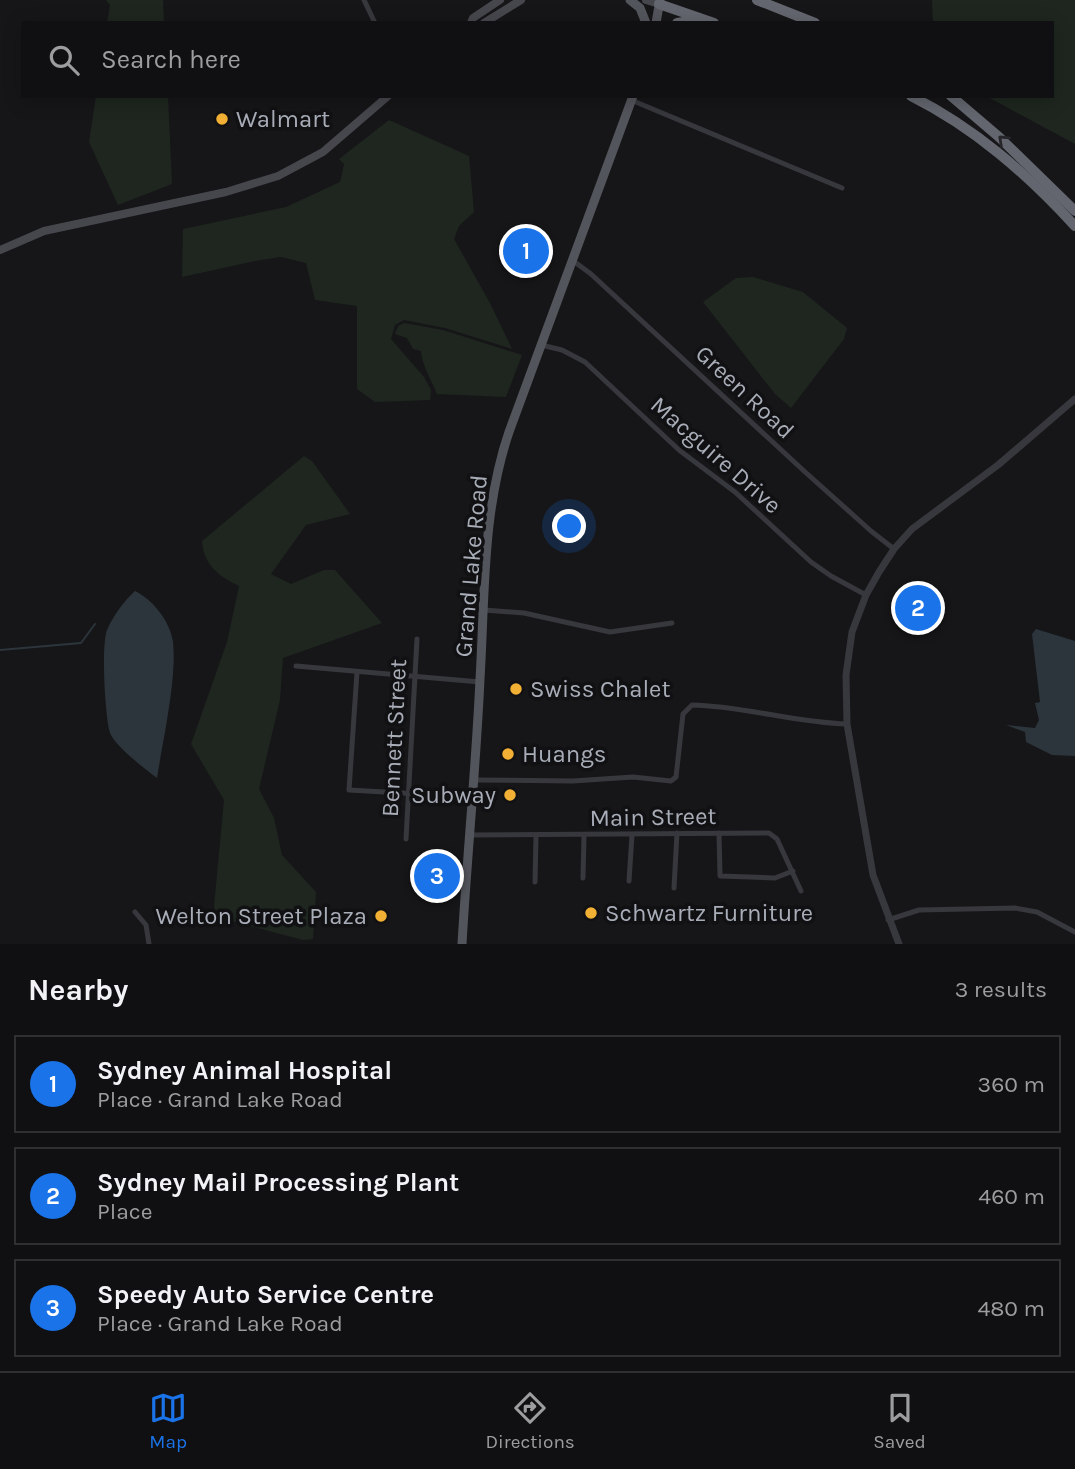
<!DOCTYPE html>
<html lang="en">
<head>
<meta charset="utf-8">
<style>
  body { margin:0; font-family:Karla,sans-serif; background:#1e1e20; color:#f1f3f6 }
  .you { position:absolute; left:570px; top:527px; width:24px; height:24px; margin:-18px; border:5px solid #fff; border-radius:50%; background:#1a73e8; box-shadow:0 0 0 10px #1a73e833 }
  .badge { display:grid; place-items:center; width:46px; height:46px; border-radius:50%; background:#1a73e8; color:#fff; font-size:23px; font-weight:700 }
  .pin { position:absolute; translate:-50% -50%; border:4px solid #fff; box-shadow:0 2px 7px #0006 }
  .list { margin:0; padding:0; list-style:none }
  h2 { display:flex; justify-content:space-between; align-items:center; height:91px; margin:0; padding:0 28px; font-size:30px }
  h2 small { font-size:23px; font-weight:400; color:#9c9d9f }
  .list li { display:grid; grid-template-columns:46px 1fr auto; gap:21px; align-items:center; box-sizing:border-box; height:98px; margin:0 14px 14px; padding:0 14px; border:2px solid #303032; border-radius:0px }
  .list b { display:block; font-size:26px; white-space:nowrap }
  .list p { margin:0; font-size:23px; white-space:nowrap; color:#9c9d9f }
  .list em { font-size:23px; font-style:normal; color:#9c9d9f }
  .icon { flex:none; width:38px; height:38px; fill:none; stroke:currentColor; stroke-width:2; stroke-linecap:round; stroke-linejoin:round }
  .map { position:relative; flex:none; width:1075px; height:944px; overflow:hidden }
  .search { position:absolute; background:#101012; box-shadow:0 4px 18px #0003; left:21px; right:21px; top:21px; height:77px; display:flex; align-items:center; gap:18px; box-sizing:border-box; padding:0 24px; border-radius:0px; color:#9c9d9f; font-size:26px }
  .sheet { height:427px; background:#101012 }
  nav { display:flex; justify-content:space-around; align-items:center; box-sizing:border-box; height:98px; border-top:2px solid #303032; background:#101012; font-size:19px; color:#9c9d9f }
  nav a { display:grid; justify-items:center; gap:4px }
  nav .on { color:#1a73e8 }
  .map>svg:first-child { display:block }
  .green { fill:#1e261f }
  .water { fill:#2c353c }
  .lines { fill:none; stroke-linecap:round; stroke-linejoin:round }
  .stream { stroke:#2c353c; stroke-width:2 }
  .minor { stroke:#37383d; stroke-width:5 }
  .tertiary { stroke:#37383d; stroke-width:7 }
  .secondary { stroke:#45474d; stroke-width:8 }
  .primary { stroke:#53555c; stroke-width:9 }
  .motorway { stroke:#63666e; stroke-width:10 }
  .oneway { stroke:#26262a }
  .poi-dot { fill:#f2b134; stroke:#111113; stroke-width:2.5 }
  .labels { text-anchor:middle; stroke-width:7; stroke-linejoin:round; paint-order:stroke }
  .poi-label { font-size:24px; fill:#a8adb8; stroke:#111113; text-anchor:start }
  .street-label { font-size:24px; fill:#a8adb8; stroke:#111113 }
</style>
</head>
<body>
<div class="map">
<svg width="1075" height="944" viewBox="0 0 1075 944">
  <rect width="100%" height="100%" fill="#161618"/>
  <!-- green -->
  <g class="green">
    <path d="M106,0h57l1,23h-57l3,-18z"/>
    <path d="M932,0h143v144l-89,-48h66v-73h-119z"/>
    <path d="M96,96h72l4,88 -54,21 -29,-63z"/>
    <path d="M389,120l80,36 5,56 -15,14 -5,13 36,64 22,46 -67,-21 -41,-8 -9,5 -4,14 33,38 7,13 -1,10 -55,2 -18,-13v-83l-42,-6 -9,-37 -25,-6 -26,4 -73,16 1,-48 103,-22 54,-25 4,-18 -5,-5z"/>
    <path d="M753,277l50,15 44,36 -3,11 -53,69 -16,-14 -72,-92 33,-24z"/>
    <path d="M404,323l39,7 79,25 -16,42 -69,-3c-6,-15 -15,-28 -16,-43l-8,-2 -6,-11 -12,-4 3,-8z"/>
    <path d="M304,456l8,5 38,53 -44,11 -35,49 20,10 33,-14h11l47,53 -99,35 -3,42 -21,89 15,29 8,37 34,37 -3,47 -10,1 -87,-23 -2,-11 10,-106 -33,-56 36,-102 12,-56c-20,-10 -35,-20 -37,-45z"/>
  </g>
  <!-- water -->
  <g class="water">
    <path d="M135,591c18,9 35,30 38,51 4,36 -10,98 -16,136 -12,-9 -42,-32 -47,-45 -5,-17 -9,-87 -3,-103 6,-14 17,-29 28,-39z"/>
    <path d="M1036,629l39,12v115l-23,-1 -26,-13 -1,-10 -19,-7 29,3 4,-8 -4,-17 5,-1 -8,-68z"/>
  </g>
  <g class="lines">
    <!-- stream -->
    <path class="stream" d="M0,650l81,-7 14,-19"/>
    <!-- minor -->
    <g class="minor">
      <path d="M364,0l11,23"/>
      <path d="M631,100l211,88"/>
      <path d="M572,260l19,14 213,197 67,60 23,18"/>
      <path d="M541,345l21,5 23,12 94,88 56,42 76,70 20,14 35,19"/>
      <path d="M484,610l40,3 86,19 62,-9"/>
      <path d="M296,666l184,16"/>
      <path d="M357,672l-8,118 124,7"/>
      <path d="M473,780l100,1 60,-4 38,4 5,-4 7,-63 9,-9c53,1 103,18 155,19"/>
      <path d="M719,833l1,43 55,2 18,-7"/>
      <path d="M470,835l299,-2 8,6 24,52"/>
      <path d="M406,839l11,-200"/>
      <path d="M583,878l1,-42"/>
      <path d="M629,881l3,-46"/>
      <path d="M535,882l1,-46"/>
      <path d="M674,888l3,-55"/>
      <path d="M135,912l11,13 3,19"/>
      <path d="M888,920l31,-10 96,-2 22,4 38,20"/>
    </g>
    <!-- tertiary -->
    <path class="tertiary" d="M899,944l-26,-69 -26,-151 -1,-49 6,-43 14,-37 13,-23 15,-23 18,-20 86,-64 77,-66"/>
    <!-- secondary -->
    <g class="secondary">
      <path d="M646,0l13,4"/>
      <path d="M471,23l2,-5 27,-18"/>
      <path d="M484,23l37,-23"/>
      <path d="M0,250l44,-19 182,-39 52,-16 45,-24 65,-56"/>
    </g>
    <!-- primary -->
    <g class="primary">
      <path d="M630,0l10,8 6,15"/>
      <path d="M656,23l4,-23"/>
      <path d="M462,944c5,-88 14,-177 18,-265 5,-83 2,-168 29,-247l124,-336"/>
    </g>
    <!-- motorway -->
    <g class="motorway">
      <path d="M757,0l58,23"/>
      <path d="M659,4l55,19"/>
      <path d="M677,23l20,-3"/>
      <path d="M911,96c64,32 116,78 164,130"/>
      <path d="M951,96l48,41 76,74"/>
    </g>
  </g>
  <!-- one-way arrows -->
  <defs><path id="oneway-chevron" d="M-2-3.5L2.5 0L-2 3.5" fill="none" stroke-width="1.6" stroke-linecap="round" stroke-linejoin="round" transform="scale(1.75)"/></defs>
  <use class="oneway" href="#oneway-chevron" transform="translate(1003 140) rotate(-137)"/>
  <!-- markers -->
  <g class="poi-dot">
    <circle cx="222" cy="119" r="7"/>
    <circle cx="516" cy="689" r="7"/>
    <circle cx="508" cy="754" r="7"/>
    <circle cx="510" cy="795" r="7"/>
    <circle cx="591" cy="913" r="7"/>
    <circle cx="381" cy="916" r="7"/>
  </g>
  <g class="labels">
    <!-- poi labels -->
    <g class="poi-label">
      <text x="236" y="127">Walmart</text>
      <text x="530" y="697">Swiss Chalet</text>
      <text x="522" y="762">Huangs</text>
      <text x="496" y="803" text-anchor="end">Subway</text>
      <text x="605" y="921">Schwartz Furniture</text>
      <text x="367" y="924" text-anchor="end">Welton Street Plaza</text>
    </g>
    <!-- street labels -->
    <g class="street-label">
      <text transform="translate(745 392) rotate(43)" y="8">Green Road</text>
      <text transform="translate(716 455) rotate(41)" y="8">Macguire Drive</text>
      <text transform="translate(471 566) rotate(-85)" y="8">Grand Lake Road</text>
      <text transform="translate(394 738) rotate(-87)" y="8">Bennett Street</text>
      <text transform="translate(653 817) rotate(-1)" y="8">Main Street</text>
    </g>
  </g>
</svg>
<div class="you"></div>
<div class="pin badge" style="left:526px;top:251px">1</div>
<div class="pin badge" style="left:918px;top:608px">2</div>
<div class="pin badge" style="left:437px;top:876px">3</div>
<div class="search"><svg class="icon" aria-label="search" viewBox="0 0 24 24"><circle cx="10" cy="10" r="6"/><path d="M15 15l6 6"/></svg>Search here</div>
</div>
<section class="sheet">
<h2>Nearby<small>3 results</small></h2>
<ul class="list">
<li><span class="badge">1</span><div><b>Sydney Animal Hospital</b><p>Place · Grand Lake Road</p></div><em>360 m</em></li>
<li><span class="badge">2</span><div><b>Sydney Mail Processing Plant</b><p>Place</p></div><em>460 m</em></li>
<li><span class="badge">3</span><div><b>Speedy Auto Service Centre</b><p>Place · Grand Lake Road</p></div><em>480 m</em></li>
</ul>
</section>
<nav>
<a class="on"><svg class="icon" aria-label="map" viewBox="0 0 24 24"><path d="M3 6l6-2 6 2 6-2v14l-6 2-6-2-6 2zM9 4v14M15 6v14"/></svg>Map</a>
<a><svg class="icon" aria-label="directions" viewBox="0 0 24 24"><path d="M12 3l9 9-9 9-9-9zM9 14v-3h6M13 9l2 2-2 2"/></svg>Directions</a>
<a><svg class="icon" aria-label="saved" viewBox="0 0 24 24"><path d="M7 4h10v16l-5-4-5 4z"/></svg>Saved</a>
</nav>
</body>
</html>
